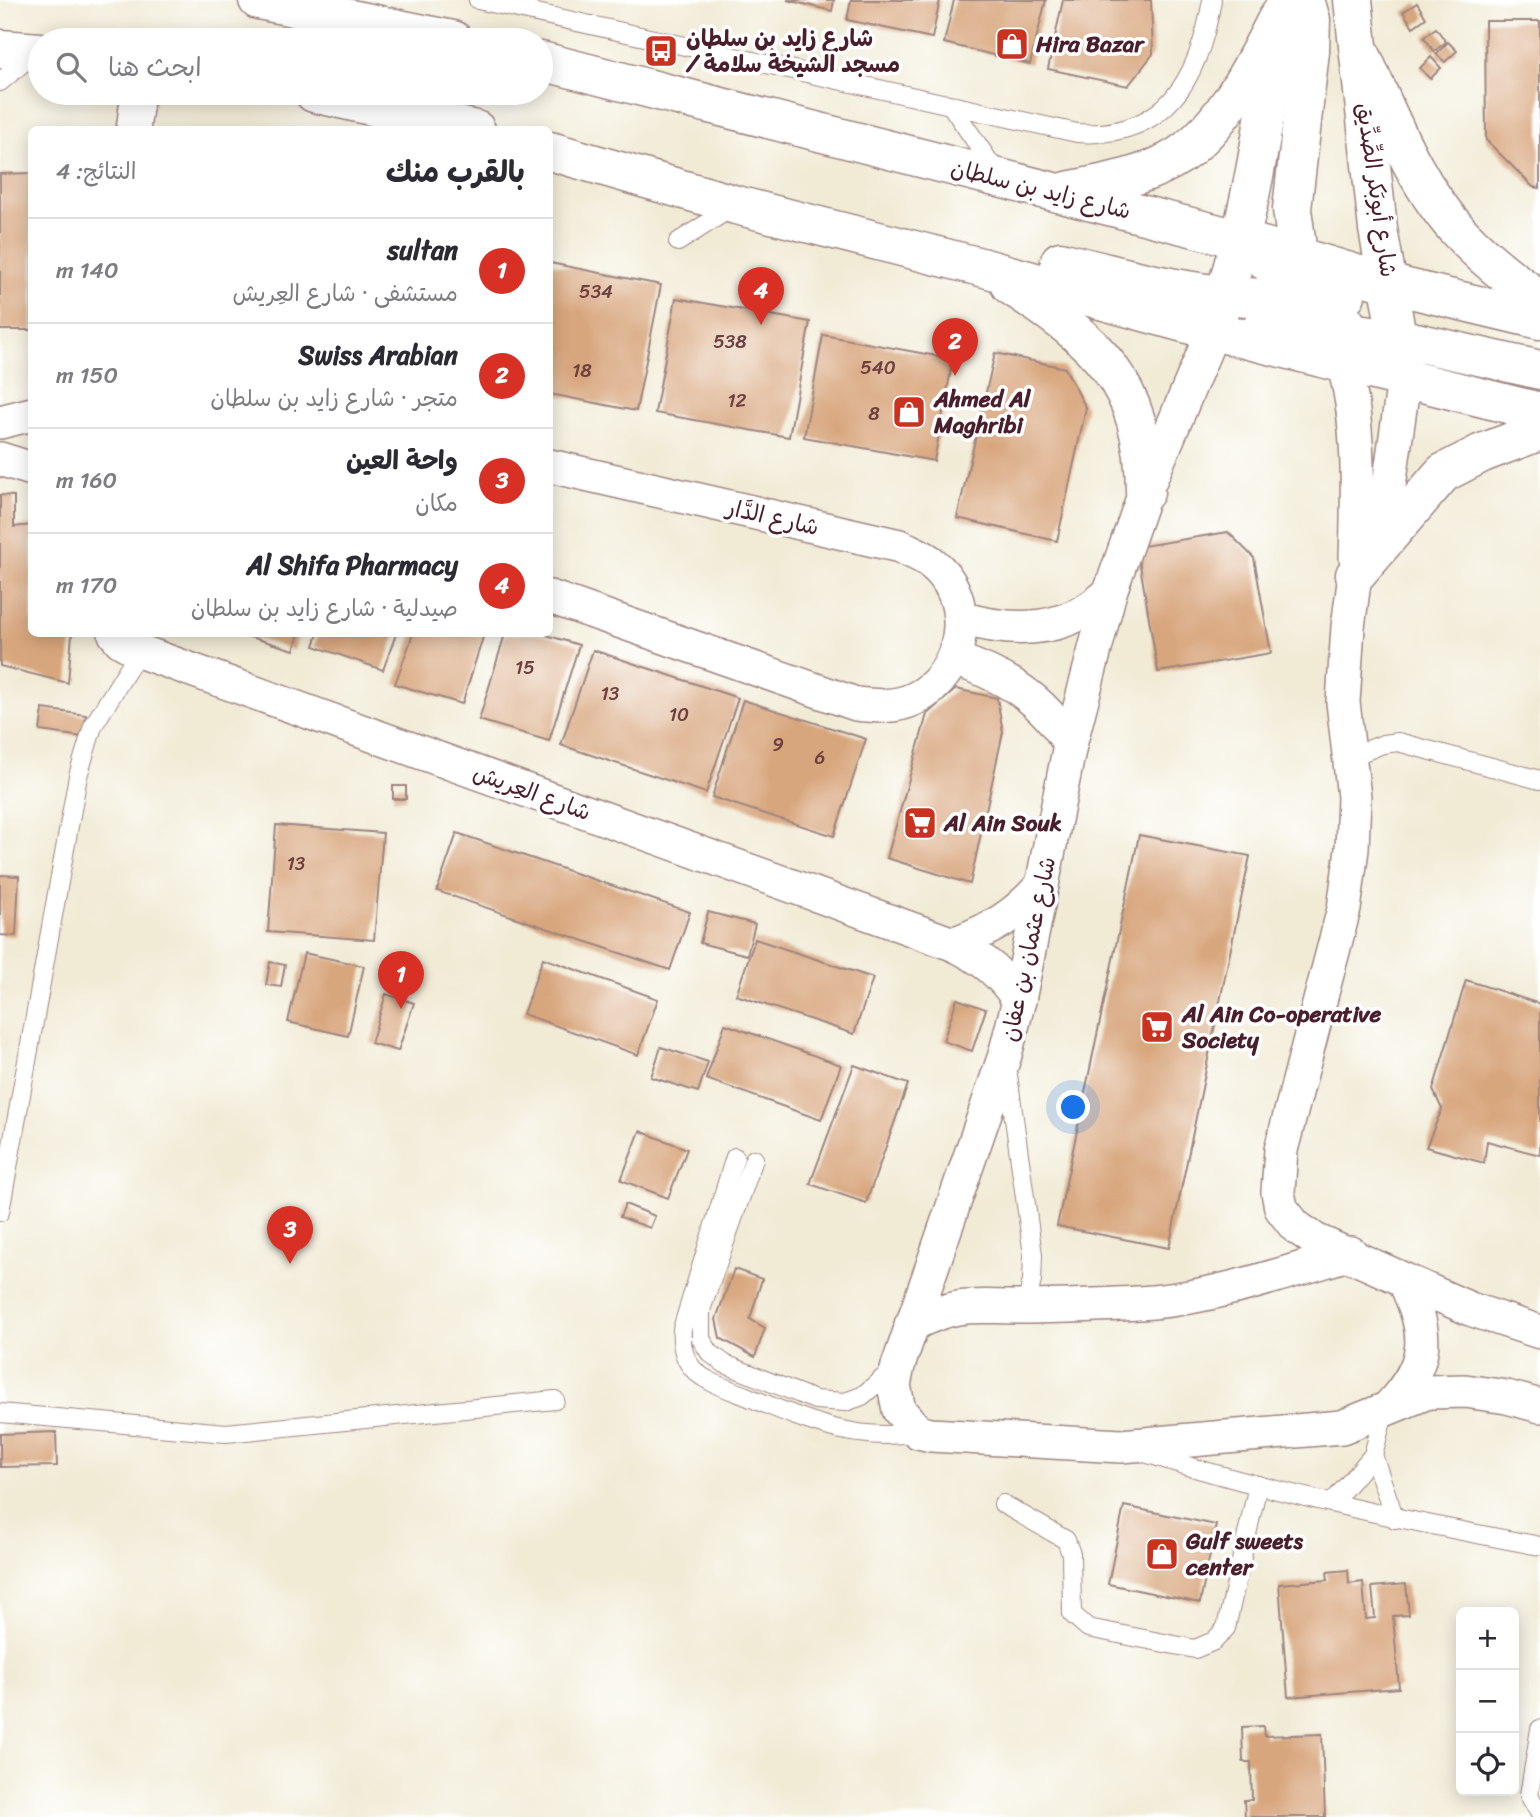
<!DOCTYPE html>
<html lang="ar">
<head>
<meta charset="utf-8">
<style>
  body { margin:0; font-family:Sriracha,"Playpen Sans Arabic",sans-serif; background:#f7f7f7; color:#2b2b33; direction:rtl }
  .controls { position:absolute; right:21px; bottom:21px; display:grid; overflow:hidden; border-radius:10px; box-shadow:0 4px 18px #0003 }
  .controls button { width:63px; height:63px; display:grid; place-items:center; padding:0; border:0; border-bottom:2px solid #e1e1e2; background:#fff; color:#2b2b33; font:35px sans-serif }
  .you { position:absolute; left:1074px; top:1108px; width:24px; height:24px; margin:-18px; border:5px solid #fff; border-radius:50%; background:#1a73e8; box-shadow:0 0 0 10px #1a73e833 }
  .badge { display:grid; place-items:center; width:46px; height:46px; border-radius:50%; background:#d93025; color:#fff; font-size:23px; font-weight:700 }
  .pin { position:absolute; translate:-50% -58px; filter:drop-shadow(0 2px 4px #0008) }
  .pin::after { content:''; position:absolute; top:37px; width:24px; height:21px; background:inherit; clip-path:polygon(0 0,100% 0,50% 100%) }
  .list { margin:0; padding:0; list-style:none }
  h2 { display:flex; justify-content:space-between; align-items:center; height:91px; margin:0; padding:0 28px; font-size:30px }
  h2 small { font-size:23px; font-weight:400; color:#7c7c81 }
  .list li { display:grid; grid-template-columns:46px 1fr auto; gap:21px; align-items:center; box-sizing:border-box; height:105px; padding:0 28px; border-top:2px solid #e1e1e2 }
  .list b { display:block; font-size:26px; white-space:nowrap }
  .list p { margin:0; font-size:23px; white-space:nowrap; color:#7c7c81 }
  .list em { font-size:23px; font-style:normal; color:#7c7c81 }
  .icon { flex:none; width:38px; height:38px; fill:none; stroke:currentColor; stroke-width:2; stroke-linecap:round; stroke-linejoin:round }
  .map { position:relative; flex:none; width:1540px; height:1817px; overflow:hidden; direction:ltr }
  .search { position:absolute; background:#fff; box-shadow:0 4px 18px #0003; left:28px; top:28px; width:525px; height:77px; display:flex; align-items:center; gap:18px; box-sizing:border-box; padding:0 24px; border-radius:38px; color:#7c7c81; font-size:26px }
  .panel { position:absolute; background:#fff; box-shadow:0 4px 18px #0003; left:28px; top:126px; width:525px; height:511px; border-radius:10px; direction:rtl }
  .map>svg:first-child { display:block }
  .building { fill:#d8a67d }
  .lines { fill:none; stroke-linecap:round; stroke-linejoin:round }
  .lane-casing { stroke:#9e8580; stroke-width:20 }
  .street-casing { stroke:#9e8580; stroke-width:36 }
  .primary-casing { stroke:#9e8580; stroke-width:41 }
  .highway-casing { stroke:#9e8580; stroke-width:41 }
  .lane { stroke:#fff; stroke-width:18 }
  .street { stroke:#fff; stroke-width:33 }
  .primary { stroke:#fff; stroke-width:38 }
  .highway { stroke:#fff; stroke-width:38 }
  .labels { text-anchor:middle; stroke-width:7; stroke-linejoin:round; paint-order:stroke }
  .number-label { font-size:19px; fill:#6e4140 }
  .poi-label { font-size:23px; font-weight:bold; fill:#4a1f2b; stroke:#fff; text-anchor:start }
  .street-label { font-size:23px; fill:#4a1f2b; stroke:#fff }
</style>
</head>
<body>
<div class="map">
<svg width="1540" height="1817" viewBox="0 0 1540 1817">
  <rect width="100%" height="100%" fill="#fff"/>
  <filter id="ink" filterUnits="userSpaceOnUse"><feTurbulence type="fractalNoise" baseFrequency=".0143" numOctaves="2"/><feDisplacementMap in="SourceGraphic" scale="14" xChannelSelector="R" yChannelSelector="G"/><feConvolveMatrix kernelMatrix="1 2 1 2 8 2 1 2 1" color-interpolation-filters="sRGB"/></filter>
  <filter id="wash" filterUnits="userSpaceOnUse"><feTurbulence type="fractalNoise" baseFrequency=".00686" numOctaves="4" result="noise"/><feDisplacementMap in="SourceGraphic" scale="28" xChannelSelector="R" yChannelSelector="G"/><feGaussianBlur stdDeviation="1.57" result="paint"/><feColorMatrix in="noise" values="0 0 0 0 0 0 0 0 0 0 0 0 0 0 0 0 0 1.4 0 .05"/><feComposite in="paint" operator="in"/></filter>
  <g filter="url(#wash)">
    <rect width="100%" height="100%" fill="#f1ebd6"/>
    <g id="blocks">
      <!-- building -->
      <g class="building">
        <path d="M787,0h47l-2,11z"/>
        <path d="M851,0h89l-8,38 -85,-18z"/>
        <path d="M954,0h92l-16,64 -86,-21z"/>
        <path d="M1063,0h88l2,54 -25,32 -80,-17z"/>
        <path d="M1417,3l9,15 -13,9 -10,-15z"/>
        <path d="M1485,21h55v167l-7,-1 -47,-47z"/>
        <path d="M1436,28l10,14 -12,9 -10,-14z"/>
        <path d="M1448,42l9,9 -12,11 -9,-8z"/>
        <path d="M1431,57l10,11 -11,11 -10,-11z"/>
        <path d="M32,173v157h-32v-156z"/>
        <path d="M550,263l111,22 -25,126 -86,-17z"/>
        <path d="M676,298l134,24 -21,115 -134,-24z"/>
        <path d="M823,335l130,24 -19,102 -130,-24z"/>
        <path d="M995,353l70,15 21,40 -29,133 -100,-23z"/>
        <path d="M0,495l14,1v31l18,-2v109h40l-4,49 -68,-17z"/>
        <path d="M1228,532l26,26 17,95 -113,19 -21,-125z"/>
        <path d="M240,634h59l-5,16z"/>
        <path d="M318,634h78l-13,36 -69,-24z"/>
        <path d="M413,634h71l-22,70 -67,-20z"/>
        <path d="M505,634h38l36,11 -30,96 -70,-21z"/>
        <path d="M593,650l145,48 -32,95 -145,-48z"/>
        <path d="M956,689l41,9 6,34 -33,152 -83,-26 40,-144z"/>
        <path d="M743,700l123,39 -32,97 -122,-39z"/>
        <path d="M43,709l43,6 -3,22 -43,-6z"/>
        <rect x="393" y="786" width="13" height="13"/>
        <path d="M276,825l107,8 -9,107 -106,-8z"/>
        <path d="M457,833l233,79 -20,58 -233,-79z"/>
        <path d="M1139,835l111,21 -81,392 -112,-22z"/>
        <path d="M0,875l19,1 -3,60 -16,-1z"/>
        <path d="M708,912l47,12 -8,31 -47,-12z"/>
        <path d="M755,939l118,39 -19,56 -118,-39z"/>
        <path d="M304,953l60,13 -16,70 -60,-14z"/>
        <path d="M543,958l115,41 -20,56 -115,-41z"/>
        <path d="M270,962l15,3 -4,22 -15,-2z"/>
        <path d="M1466,980l74,24v151l-53,-14 -3,22 -58,-16 16,-38 -9,-19z"/>
        <path d="M386,994l28,9 -16,48 -27,-8z"/>
        <path d="M957,999l29,10 -14,42 -29,-10z"/>
        <path d="M725,1024l116,41 -20,55 -115,-41z"/>
        <path d="M661,1047l47,15 -10,30 -47,-15z"/>
        <path d="M854,1065l54,19 -42,119 -56,-19z"/>
        <path d="M640,1131l47,18 -19,49 -47,-18z"/>
        <path d="M625,1204l30,12 -5,12 -30,-11z"/>
        <path d="M734,1269l28,10 -12,40 15,9 -10,29 -35,-19 -4,-19z"/>
        <path d="M56,1432l1,34 -57,1v-33z"/>
        <path d="M1124,1506l92,19 -16,78 -92,-19z"/>
        <path d="M1348,1570l1,14 14,-2 3,37 9,-1 -3,-31 34,-3 3,31 -16,1 6,72 -111,9 -9,-113 49,-4 -1,-8z"/>
        <path d="M1263,1726l1,10 58,-2 3,83h-80l-1,-17h8l-1,-38h-8l-1,-35z"/>
      </g>
    </g>
  </g>
  <g filter="url(#ink)">
    <use href="#blocks" fill-opacity="0" stroke="#9e8580" stroke-width="2"/>
    <g class="lines">
      <defs>
        <g id="lane">
          <path d="M478,0l599,133c90,6 122,-55 135,-133"/>
          <path d="M0,82l32,-27"/>
          <path d="M950,104l47,69"/>
          <path d="M678,242l56,-36"/>
          <path d="M1348,758l35,-14 15,-2 142,38"/>
          <path d="M1007,1068l26,187 -1,25 -6,27"/>
          <path d="M735,1157l-53,172c-1,14 1,29 11,40 13,14 37,20 53,27 56,23 110,48 172,36"/>
          <path d="M754,1159l-53,151v29l9,14 15,11 90,36 30,2 17,-6 33,-28"/>
          <path d="M0,1212l78,-436 15,-50 46,-75"/>
          <path d="M0,1413l226,20 329,-33"/>
          <path d="M1141,1452c131,41 265,69 399,94"/>
          <path d="M1373,1455l22,64"/>
          <path d="M1332,1503l41,-48 11,-42"/>
          <path d="M1003,1504l63,36 5,14 1,60 16,14 107,21 19,-8 12,-13 32,-143"/>
          <path d="M1540,1729l-11,66 11,19"/>
        </g>
        <g id="street">
          <path d="M133,130l5,-37"/>
          <path d="M1242,240c31,32 71,65 93,105 27,51 23,155 21,213"/>
          <path d="M1213,331l-68,161 -35,100 -40,153 -51,255 -14,55 -107,311 -4,19 5,25 19,22 13,3 190,11 221,-19 86,-35 37,-1 42,6 33,9"/>
          <path d="M1404,380l-15,106 -10,35 -24,54 -7,52 -5,75 11,95 -2,52 -8,60 -63,241 -3,42 3,16 14,18 20,14 155,69 70,23"/>
          <path d="M0,422l32,-8"/>
          <path d="M0,459l32,10"/>
          <path d="M550,466l350,80c9,5 21,9 29,15 49,35 37,114 -15,138 -19,9 -39,7 -58,5l-306,-107"/>
          <path d="M961,618c54,16 106,15 149,-26"/>
          <path d="M115,634l6,7 18,10 814,293c30,14 48,29 66,56"/>
          <path d="M954,659c49,16 90,39 116,86"/>
          <path d="M953,944c39,-15 61,-27 89,-59"/>
          <path d="M911,1325c52,-26 65,-17 119,-18 41,-1 82,-2 123,-5 66,-6 135,-30 198,-49"/>
          <path d="M1388,1408c42,-46 42,-72 16,-128"/>
        </g>
        <g id="primary">
          <path d="M1353,0l25,229 25,142"/>
          <path d="M1214,327c35,-100 51,-203 64,-307"/>
        </g>
        <g id="highway">
          <path d="M258,0l195,40"/>
          <path d="M1305,0l6,20 -1,31 -18,158 6,46 54,77 48,44"/>
          <path d="M0,49l40,3"/>
          <path d="M1359,50c29,62 54,133 102,184 23,24 52,47 79,66"/>
          <path d="M541,61l701,179 148,44 150,36"/>
          <path d="M314,93l162,37"/>
          <path d="M550,151l186,54 245,62 232,64 327,81"/>
          <path d="M1067,191c38,-8 80,-14 113,-36 46,-32 74,-91 99,-140"/>
          <path d="M1060,261c105,27 176,45 286,34"/>
          <path d="M1010,285c86,56 135,97 135,207"/>
          <path d="M1260,330l63,-1 75,9 142,32"/>
          <path d="M1355,575l88,-102 39,-20 58,-22"/>
        </g>
      </defs>
      <!-- lane casing -->
      <use href="#lane" class="lane-casing"/>
      <!-- street casing -->
      <use href="#street" class="street-casing"/>
      <!-- primary casing -->
      <use href="#primary" class="primary-casing"/>
      <!-- highway casing -->
      <use href="#highway" class="highway-casing"/>
      <!-- lane -->
      <use href="#lane" class="lane"/>
      <!-- street -->
      <use href="#street" class="street"/>
      <!-- primary -->
      <use href="#primary" class="primary"/>
      <!-- highway -->
      <use href="#highway" class="highway"/>
    </g>
  </g>
  <!-- icons -->
  <defs>
    <symbol id="shop-square" viewBox="-11 -11 22 22"><rect x="-9" y="-9" width="18" height="18" rx="4" fill="#c8321e" stroke="#fff"/><path d="M-5-2.5h2.3a2.7 3.5 0 0 1 5.4 0H5L5.5 6h-11ZM-1.5-2.5h3a1.5 2.3 0 0 0-3 0Z" fill="#fff"/></symbol>
    <symbol id="bus-square" viewBox="-11 -11 22 22"><rect x="-9" y="-9" width="18" height="18" rx="4" fill="#c8321e" stroke="#fff"/><path d="M-5-6H5V4H4V6H2V4H-2V6H-4V4H-5ZM-3.5-4V0h7V-4ZM-3.5 1.2v1.5H-2V1.2ZM2 1.2v1.5H3.5V1.2Z" fill="#fff"/></symbol>
    <symbol id="supermarket-square" viewBox="-11 -11 22 22"><rect x="-9" y="-9" width="18" height="18" rx="4" fill="#c8321e" stroke="#fff"/><path d="M-6-5.5h2.5l.6 2H6L4.5 2H-2.5L-4.4-4H-6ZM-1.5 3.2a1.3 1.3 0 1 0 .1 0ZM3 3.2a1.3 1.3 0 1 0 .1 0Z" fill="#fff"/></symbol>
  </defs>
  <g fill-rule="evenodd">
    <use href="#shop-square" x="993" y="25" width="38" height="38"/>
    <use href="#bus-square" x="642" y="32" width="38" height="38"/>
    <use href="#shop-square" x="890" y="393" width="38" height="38"/>
    <use href="#supermarket-square" x="901" y="804" width="38" height="38"/>
    <use href="#supermarket-square" x="1138" y="1008" width="38" height="38"/>
    <use href="#shop-square" x="1143" y="1535" width="38" height="38"/>
  </g>
  <g class="labels">
    <!-- number labels -->
    <g class="number-label">
      <text x="596" y="298">534</text>
      <text x="730" y="348">538</text>
      <text x="878" y="374">540</text>
      <text x="582" y="377">18</text>
      <text x="737" y="407">12</text>
      <text x="874" y="420">8</text>
      <text x="525" y="674">15</text>
      <text x="610" y="700">13</text>
      <text x="679" y="721">10</text>
      <text x="778" y="751">9</text>
      <text x="820" y="764">6</text>
      <text x="296" y="870">13</text>
    </g>
    <!-- poi labels -->
    <g class="poi-label">
      <text x="686" y="46">شارع زايد بن سلطان<tspan x="686" dy="26">/ مسجد الشيخة سلامة</tspan></text>
      <text x="1036" y="52">Hira Bazar</text>
      <text x="934" y="407">Ahmed Al<tspan x="934" dy="26">Maghribi</tspan></text>
      <text x="944" y="831">Al Ain Souk</text>
      <text x="1182" y="1022">Al Ain Co-operative<tspan x="1182" dy="26">Society</tspan></text>
      <text x="1186" y="1549">Gulf sweets<tspan x="1186" dy="26">center</tspan></text>
    </g>
    <!-- street labels -->
    <g class="street-label">
      <text transform="translate(1041 189) rotate(14)" y="8">شارع زايد بن سلطان</text>
      <text transform="translate(1377 190) rotate(82)" y="8">شارع أبوبَكر الصِّدِّيق</text>
      <text transform="translate(773 517) rotate(13)" y="8">شارع الدَّار</text>
      <text transform="translate(532 792) rotate(20)" y="8">شارع العِريش</text>
      <text transform="translate(1028 949) rotate(-78)" y="8">شارع عثمان بن عفان</text>
    </g>
  </g>
</svg>
<div class="controls">
<button>+</button>
<button>−</button>
<button><svg class="icon" aria-label="locate" viewBox="0 0 24 24"><circle cx="12" cy="12" r="6"/><path d="M12 2v4M12 18v4M2 12h4M18 12h4"/></svg></button>
</div>
<div class="you"></div>
<div class="pin badge" style="left:401px;top:1009px">1</div>
<div class="pin badge" style="left:955px;top:376px">2</div>
<div class="pin badge" style="left:290px;top:1264px">3</div>
<div class="pin badge" style="left:761px;top:325px">4</div>
<div class="search"><svg class="icon" aria-label="search" viewBox="0 0 24 24"><circle cx="10" cy="10" r="6"/><path d="M15 15l6 6"/></svg>ابحث هنا</div>
<section class="panel">
<h2>بالقرب منك<small>النتائج: 4</small></h2>
<ul class="list">
<li><span class="badge">1</span><div><b>sultan</b><p>مستشفى · شارع العِريش</p></div><em>140 m</em></li>
<li><span class="badge">2</span><div><b>Swiss Arabian</b><p>متجر · شارع زايد بن سلطان</p></div><em>150 m</em></li>
<li><span class="badge">3</span><div><b>واحة العين</b><p>مكان</p></div><em>160 m</em></li>
<li><span class="badge">4</span><div><b>Al Shifa Pharmacy</b><p>صيدلية · شارع زايد بن سلطان</p></div><em>170 m</em></li>
</ul>
</section>
</div>
</body>
</html>
